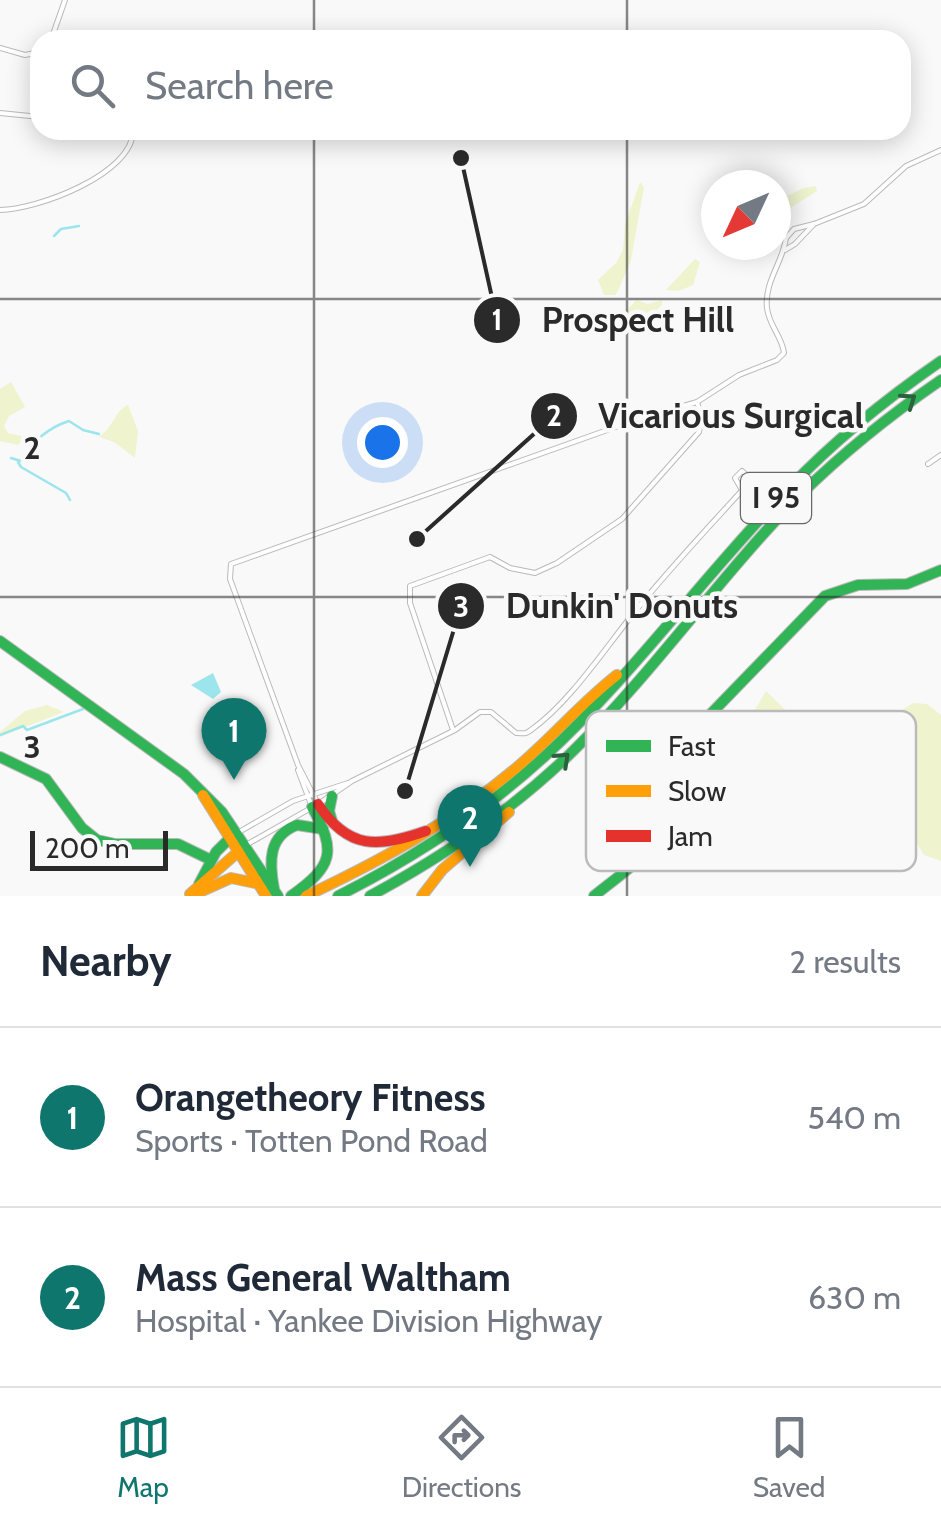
<!DOCTYPE html>
<html lang="en">
<head>
<meta charset="utf-8">
<style>
  body { margin:0; font-family:Cabin,sans-serif; background:#f2f2f3; color:#1f2937 }
  .compass { position:absolute; left:701px; top:170px; width:90px; height:90px; border-radius:50%; background:#fff; box-shadow:0 5px 25px #0003; rotate:226deg }
  .scale { position:absolute; left:30px; bottom:25px; width:138px; box-sizing:border-box; padding-left:10px; border:5px solid #2a2a2a; border-top:0; font-size:28px; line-height:35px; white-space:nowrap; color:#2a2a2a; -webkit-text-stroke:8px #f9f9fa; paint-order:stroke }
  .you { position:absolute; left:382px; top:442px; width:35px; height:35px; margin:-25px; border:8px solid #fff; border-radius:50%; background:#1a73e8; box-shadow:0 0 0 15px #1a73e833 }
  .badge { display:grid; place-items:center; width:65px; height:65px; border-radius:50%; background:#0f766e; color:#fff; font-size:32px; font-weight:700 }
  .pin { position:absolute; translate:-50% -82px; filter:drop-shadow(0 2px 5px #0008) }
  .pin::after { content:''; position:absolute; top:52px; width:35px; height:30px; background:inherit; clip-path:polygon(0 0,100% 0,50% 100%) }
  .list { margin:0; padding:0; list-style:none }
  h2 { display:flex; justify-content:space-between; align-items:center; height:130px; margin:0; padding:0 40px; font-size:42px }
  h2 small { font-size:32px; font-weight:400; color:#747a83 }
  .list li { display:grid; grid-template-columns:65px 1fr auto; gap:30px; align-items:center; box-sizing:border-box; height:180px; padding:0 40px; border-top:2px solid #e0e1e3 }
  .list b { display:block; font-size:38px; white-space:nowrap }
  .list p { margin:0; font-size:32px; white-space:nowrap; color:#747a83 }
  .list em { font-size:32px; font-style:normal; color:#747a83 }
  .icon { flex:none; width:55px; height:55px; fill:none; stroke:currentColor; stroke-width:2; stroke-linecap:round; stroke-linejoin:round }
  .map { position:relative; flex:none; width:941px; height:896px; overflow:hidden }
  .search { position:absolute; background:#fff; box-shadow:0 5px 25px #0003; left:30px; right:30px; top:30px; height:110px; display:flex; align-items:center; gap:25px; box-sizing:border-box; padding:0 35px; border-radius:30px; color:#747a83; font-size:38px }
  .sheet { height:490px; background:#fff }
  nav { display:flex; justify-content:space-around; align-items:center; box-sizing:border-box; height:140px; border-top:2px solid #e0e1e3; background:#fff; font-size:28px; color:#747a83 }
  nav a { display:grid; justify-items:center; gap:5px }
  nav .on { color:#0f766e }
  .map>svg:first-child { display:block }
  .green { fill:#eff4cf }
  .water { fill:#9ce5ec }
  .lines { fill:none; stroke-linecap:round; stroke-linejoin:round }
  .stream { stroke:#9ce5ec; stroke-width:2.5 }
  .street-casing { stroke:#bababb; stroke-width:6 }
  .fast-casing { stroke:#bababb; stroke-width:12 }
  .slow-casing { stroke:#bababb; stroke-width:12 }
  .jam-casing { stroke:#bababb; stroke-width:12 }
  .street { stroke:#fefefe; stroke-width:4 }
  .fast { stroke:#30b455; stroke-width:10 }
  .slow { stroke:#ff9f0a; stroke-width:10 }
  .jam { stroke:#e5322d; stroke-width:10 }
  .oneway { stroke:#2c613b }
  .grid { fill:none; stroke:#2a2a2a; stroke-width:2.5; stroke-opacity:0.55 }
  .labels { text-anchor:middle; stroke-width:9; stroke-linejoin:round; paint-order:stroke }
  .shield { fill:#f9f9fa; stroke:#686868; stroke-width:2.5 }
  .shield-label { font-size:30px; font-weight:bold; fill:#2a2a2a }
  .key { fill:#f9f9fa; stroke:#bbbbbc; stroke-width:2.5 }
  .key-label { font-size:28px; fill:#2a2a2a }
  .grid-label { font-size:32px; text-anchor:middle; font-weight:bold; fill:#2a2a2a; stroke:#f9f9fa; stroke-width:9; stroke-linejoin:round; paint-order:stroke }
  .leader { fill:none; stroke:#2a2a2a; stroke-width:4 }
  .callout-dot { fill:#2a2a2a; stroke:#f9f9fa; stroke-width:4 }
  .mark-label { font-size:30px; text-anchor:middle; font-weight:bold; fill:#fff }
  .callout-label { font-size:35px; text-anchor:middle; font-weight:bold; fill:#2a2a2a; stroke:#f9f9fa; stroke-width:9; stroke-linejoin:round; paint-order:stroke }
</style>
</head>
<body>
<div class="map">
<svg width="941" height="896" viewBox="0 0 941 896">
  <rect width="100%" height="100%" fill="#f9f9fa"/>
  <!-- green -->
  <g class="green">
    <path d="M640,182l4,5 -13,73 -13,31 -3,4h-11l-6,-15 18,-17 7,-13 2,-26z"/>
    <path d="M816,186l1,5 -41,26v-16l28,-13z"/>
    <path d="M695,259l5,3 -7,23 -14,6 -13,-1z"/>
    <path d="M636,300l12,4 14,-4v5l-16,15 -7,1 -9,13 -17,2 5,-15z"/>
    <path d="M11,382l14,25 -16,9 -5,10 4,7 17,4 -7,8 -18,-4v-52z"/>
    <path d="M128,405l10,26 -3,27 -21,-16 -15,-5c15,-10 16,-27 29,-32z"/>
    <path d="M766,691l35,34 -55,51 -7,15 1,9 -26,-13 -9,-10 9,-21 21,-20 5,-14 16,-14z"/>
    <path d="M913,703l14,1 14,11v146l-17,-6 -8,-13 -11,6 -20,-36 -6,-79 5,-12z"/>
    <path d="M47,705l17,7 -64,25v-5l25,-21z"/>
  </g>
  <!-- water -->
  <path class="water" d="M213,673l8,19 -8,7 -22,-14z"/>
  <g class="lines">
    <!-- stream -->
    <g class="stream">
      <path d="M54,236l7,-7 18,-3"/>
      <path d="M11,458l10,3c11,-19 26,-33 48,-40l14,9 16,4"/>
      <path d="M18,462l3,5 45,26 4,7"/>
      <path d="M0,735l23,-9 4,4 56,-21"/>
    </g>
    <defs>
      <g id="street">
        <path d="M51,40l14,-40"/>
        <path d="M0,48l25,7 15,-3"/>
        <path d="M0,113l40,4"/>
        <path d="M0,210c36,0 134,-36 133,-80"/>
        <path d="M785,250l10,-6 19,-20"/>
        <path d="M928,464l13,-9"/>
        <path d="M453,730l-43,-127v-17l80,-29 20,11 25,5 22,-10 65,-44 77,-87 3,-14 -5,-16"/>
        <path d="M298,770l14,37"/>
        <path d="M317,802l-19,-37 -68,-186 1,-15 410,-146 56,-16 42,-27 38,-15 7,-7c-2,-17 -15,-27 -17,-45 -3,-26 16,-46 19,-70l8,-9 20,-5 50,-20 42,-38 35,-16"/>
        <path d="M320,803l32,-22 103,-51 25,-18h11l25,21c9,0 8,2 15,-3 39,-28 72,-79 102,-116 35,-44 75,-86 113,-128l3,-9 -7,-6 -7,7 7,12"/>
        <path d="M239,832l54,-31 55,-18"/>
        <path d="M246,845l65,-37"/>
      </g>
      <g id="fast">
        <path d="M0,641l184,133 38,38 56,84"/>
        <path d="M0,757l46,22 36,49 15,12 18,4h63l33,16"/>
        <path d="M332,796l-3,15 3,10"/>
        <path d="M199,884l17,-32 16,-16"/>
        <path d="M274,889c-5,-27 -6,-53 23,-64l26,4"/>
        <path d="M291,896c42,-30 46,-44 21,-89"/>
        <path d="M338,896c75,-38 145,-83 207,-140 89,-82 160,-182 245,-269 46,-48 96,-88 151,-126"/>
        <path d="M370,896c74,-40 143,-86 203,-145 82,-80 147,-175 227,-256 44,-43 90,-80 141,-115"/>
        <path d="M594,896c32,-26 69,-49 82,-90 10,-28 12,-56 25,-82l124,-128 33,-11 49,-1 34,-14"/>
      </g>
      <g id="slow">
        <path d="M203,795l63,101"/>
        <path d="M190,894l48,-42"/>
        <path d="M191,896l40,-18 24,5"/>
        <path d="M306,896c74,-35 146,-74 209,-127 36,-30 66,-66 102,-94"/>
        <path d="M422,896l20,-26 67,-58"/>
      </g>
      <path id="jam" d="M318,804c30,46 60,44 108,27"/>
    </defs>
    <!-- street casing -->
    <use href="#street" class="street-casing"/>
    <!-- fast casing -->
    <use href="#fast" class="fast-casing"/>
    <!-- slow casing -->
    <use href="#slow" class="slow-casing"/>
    <!-- jam casing -->
    <use href="#jam" class="jam-casing"/>
    <!-- street -->
    <use href="#street" class="street"/>
    <!-- fast -->
    <use href="#fast" class="fast"/>
    <!-- slow -->
    <use href="#slow" class="slow"/>
    <!-- jam -->
    <use href="#jam" class="jam"/>
  </g>
  <!-- one-way arrows -->
  <defs><path id="oneway-chevron" d="M-2-3.5L2.5 0L-2 3.5" fill="none" stroke-width="1.6" stroke-linecap="round" stroke-linejoin="round" transform="scale(2.5)"/></defs>
  <g class="oneway">
    <use href="#oneway-chevron" transform="translate(909 400) rotate(-35)"/>
    <use href="#oneway-chevron" transform="translate(563 759) rotate(-43)"/>
  </g>
  <!-- grid -->
  <path class="grid" d="M314,0v40M627,0v40M314,130v766M627,130v766M0,299h941M0,597h941"/>
  <g class="labels">
    <!-- shield labels -->
    <rect class="shield" x="741" y="473" width="70" height="50" rx="8"/>
    <g class="shield-label">
      <text x="776" y="508">I 95</text>
    </g>
  </g>
  <!-- legend -->
  <rect x="586" y="711" width="330" height="160" rx="15" class="key"/>
  <rect x="606" y="740" width="45" height="12" fill="#30b455"/>
  <rect x="606" y="785" width="45" height="12" fill="#ff9f0a"/>
  <rect x="606" y="830" width="45" height="12" fill="#e5322d"/>
  <g class="key-label">
    <text x="668" y="756">Fast</text>
    <text x="668" y="801">Slow</text>
    <text x="668" y="846">Jam</text>
  </g>
  <g class="grid-label">
    <text x="32" y="459">2</text>
    <text x="32" y="758">3</text>
  </g>
  <!-- callouts -->
  <path class="leader" d="M461 158L497 320M417 539L554 416M405 791L461 606"/>
  <g class="callout-dot">
    <circle cx="461" cy="158" r="10"/>
    <circle cx="417" cy="539" r="10"/>
    <circle cx="405" cy="791" r="10"/>
    <circle cx="497" cy="320" r="25"/>
    <circle cx="554" cy="416" r="25"/>
    <circle cx="461" cy="606" r="25"/>
  </g>
  <g class="mark-label">
    <text x="497" y="330">1</text>
    <text x="554" y="426">2</text>
    <text x="461" y="617">3</text>
  </g>
  <g class="callout-label">
    <text x="638" y="332">Prospect Hill</text>
    <text x="731" y="428">Vicarious Surgical</text>
    <text x="622" y="618">Dunkin' Donuts</text>
  </g>
</svg>
<svg class="compass" viewBox="-18 -18 36 36"><path d="M0-13l5 13h-10z" fill="#e53935"/><path d="M0 13l5-13h-10z" fill="#747a83"/></svg>
<div class="scale">200 m</div>
<div class="you"></div>
<div class="pin badge" style="left:234px;top:780px">1</div>
<div class="pin badge" style="left:470px;top:867px">2</div>
<div class="search"><svg class="icon" aria-label="search" viewBox="0 0 24 24"><circle cx="10" cy="10" r="6"/><path d="M15 15l6 6"/></svg>Search here</div>
</div>
<section class="sheet">
<h2>Nearby<small>2 results</small></h2>
<ul class="list">
<li><span class="badge">1</span><div><b>Orangetheory Fitness</b><p>Sports · Totten Pond Road</p></div><em>540 m</em></li>
<li><span class="badge">2</span><div><b>Mass General Waltham</b><p>Hospital · Yankee Division Highway</p></div><em>630 m</em></li>
</ul>
</section>
<nav>
<a class="on"><svg class="icon" aria-label="map" viewBox="0 0 24 24"><path d="M3 6l6-2 6 2 6-2v14l-6 2-6-2-6 2zM9 4v14M15 6v14"/></svg>Map</a>
<a><svg class="icon" aria-label="directions" viewBox="0 0 24 24"><path d="M12 3l9 9-9 9-9-9zM9 14v-3h6M13 9l2 2-2 2"/></svg>Directions</a>
<a><svg class="icon" aria-label="saved" viewBox="0 0 24 24"><path d="M7 4h10v16l-5-4-5 4z"/></svg>Saved</a>
</nav>
</body>
</html>
